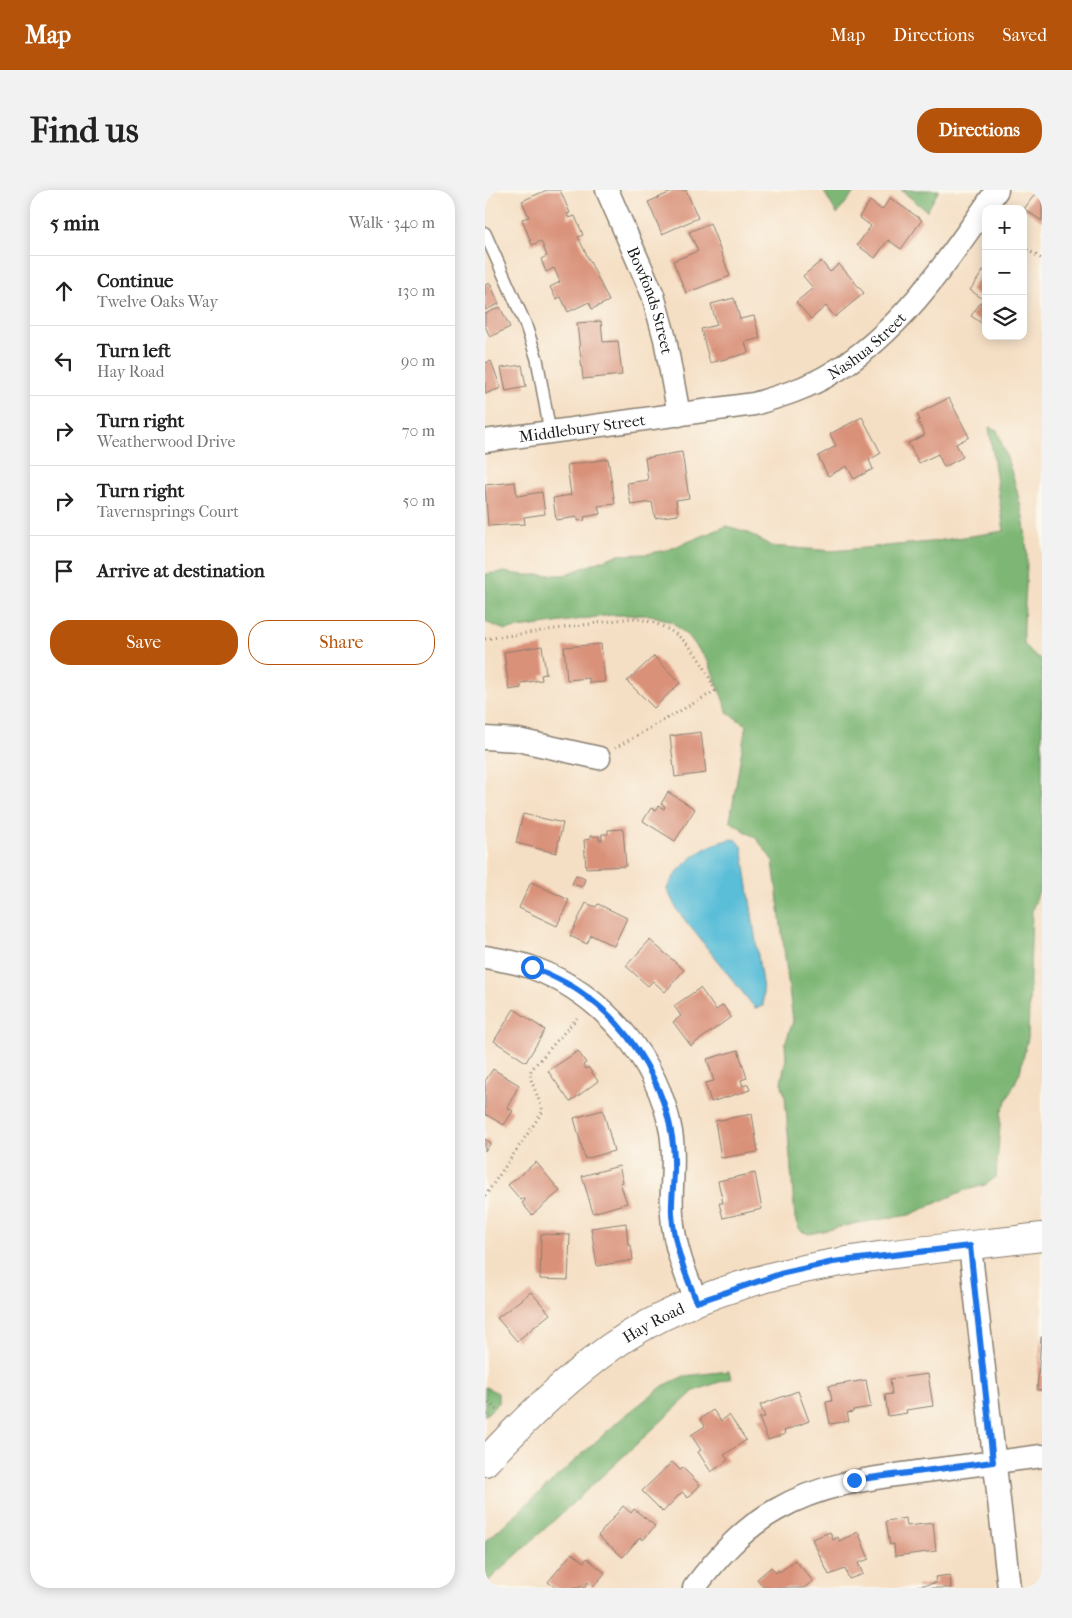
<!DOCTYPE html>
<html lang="en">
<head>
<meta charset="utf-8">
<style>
  body { margin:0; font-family:"IM FELL French Canon",serif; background:#f2f2f2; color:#222 }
  .controls { position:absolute; right:15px; top:15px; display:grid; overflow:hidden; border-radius:10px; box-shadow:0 2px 12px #0003 }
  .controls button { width:45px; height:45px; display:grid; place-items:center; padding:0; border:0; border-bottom:1px solid #e0e0e0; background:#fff; color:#222; font:25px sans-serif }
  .stop { position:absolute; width:15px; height:15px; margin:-11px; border:4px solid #1a73e8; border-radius:50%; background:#fff }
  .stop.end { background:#1a73e8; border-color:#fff; box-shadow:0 1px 5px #0008 }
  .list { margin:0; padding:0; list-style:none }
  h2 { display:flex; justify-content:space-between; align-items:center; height:65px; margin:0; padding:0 20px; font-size:21px }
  h2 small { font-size:16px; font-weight:400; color:#767676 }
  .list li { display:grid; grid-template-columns:32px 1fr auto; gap:15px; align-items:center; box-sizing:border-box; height:70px; padding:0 20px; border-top:1px solid #e0e0e0 }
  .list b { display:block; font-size:19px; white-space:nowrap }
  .list p { margin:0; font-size:16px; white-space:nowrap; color:#767676 }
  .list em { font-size:16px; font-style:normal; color:#767676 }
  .actions { display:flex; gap:10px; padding:15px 20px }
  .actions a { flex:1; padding:11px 0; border:1px solid #b45309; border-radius:20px; text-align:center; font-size:18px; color:#b45309 }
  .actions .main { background:#b45309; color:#fff }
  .icon { flex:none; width:28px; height:28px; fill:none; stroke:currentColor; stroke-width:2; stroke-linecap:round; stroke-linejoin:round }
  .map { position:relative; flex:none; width:557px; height:1398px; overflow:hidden; border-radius:20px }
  header { display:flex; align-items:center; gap:30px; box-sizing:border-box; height:70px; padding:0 25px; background:#b45309; color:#fff }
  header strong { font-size:24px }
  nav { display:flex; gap:28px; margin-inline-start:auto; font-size:18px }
  .intro { display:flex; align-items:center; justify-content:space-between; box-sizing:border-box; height:120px; padding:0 30px }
  h1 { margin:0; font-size:35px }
  .button { padding:12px 22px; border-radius:20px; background:#b45309; color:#fff; font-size:18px; font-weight:700 }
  main { display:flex; gap:30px; padding:0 30px }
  aside { flex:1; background:#fff; border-radius:20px; box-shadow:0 2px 12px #0003 }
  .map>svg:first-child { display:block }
  .forest { fill:#7db675; stroke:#4c6948 }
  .water { fill:#5abed8; stroke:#3b6d7a }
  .building { fill:#d99179 }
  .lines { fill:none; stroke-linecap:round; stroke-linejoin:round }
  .lane-casing { stroke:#887e70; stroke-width:14 }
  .street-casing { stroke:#887e70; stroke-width:25 }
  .secondary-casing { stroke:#887e70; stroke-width:30 }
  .path { stroke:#887e70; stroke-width:3; stroke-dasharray:1 4; stroke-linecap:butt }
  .lane { stroke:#fff; stroke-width:11 }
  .street { stroke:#fff; stroke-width:22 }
  .secondary { stroke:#fff; stroke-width:28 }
  .route { stroke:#1a73e8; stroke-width:6 }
  .labels { text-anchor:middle; stroke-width:4; stroke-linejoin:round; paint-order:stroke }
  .street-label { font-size:16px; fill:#1c1c1c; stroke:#fbf7ec }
</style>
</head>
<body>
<header>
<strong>Map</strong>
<nav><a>Map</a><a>Directions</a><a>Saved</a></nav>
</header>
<div class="intro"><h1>Find us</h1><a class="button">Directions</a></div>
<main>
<aside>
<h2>5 min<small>Walk · 340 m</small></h2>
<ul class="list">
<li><svg class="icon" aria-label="ahead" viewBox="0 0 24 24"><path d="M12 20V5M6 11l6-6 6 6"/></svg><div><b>Continue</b><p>Twelve Oaks Way</p></div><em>130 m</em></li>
<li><svg class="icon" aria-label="left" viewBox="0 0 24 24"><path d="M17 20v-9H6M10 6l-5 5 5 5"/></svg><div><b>Turn left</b><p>Hay Road</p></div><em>90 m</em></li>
<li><svg class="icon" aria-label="right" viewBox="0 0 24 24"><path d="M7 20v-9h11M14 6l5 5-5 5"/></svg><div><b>Turn right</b><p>Weatherwood Drive</p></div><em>70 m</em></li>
<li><svg class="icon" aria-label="right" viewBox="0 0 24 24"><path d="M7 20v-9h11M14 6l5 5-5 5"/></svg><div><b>Turn right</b><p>Tavernsprings Court</p></div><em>50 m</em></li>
<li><svg class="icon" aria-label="arrive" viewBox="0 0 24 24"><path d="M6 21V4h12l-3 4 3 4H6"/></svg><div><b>Arrive at destination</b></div></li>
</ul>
<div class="actions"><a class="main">Save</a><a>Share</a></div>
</aside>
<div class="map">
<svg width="557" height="1398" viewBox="0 0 557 1398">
  <rect width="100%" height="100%" fill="#fbf7ec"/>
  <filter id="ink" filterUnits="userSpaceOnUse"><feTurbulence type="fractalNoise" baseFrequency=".02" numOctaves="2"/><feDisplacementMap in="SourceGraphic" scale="10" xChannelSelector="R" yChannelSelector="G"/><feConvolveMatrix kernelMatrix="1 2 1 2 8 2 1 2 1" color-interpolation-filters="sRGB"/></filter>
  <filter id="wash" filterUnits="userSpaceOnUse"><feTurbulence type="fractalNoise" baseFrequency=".0096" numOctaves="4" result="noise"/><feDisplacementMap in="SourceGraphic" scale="20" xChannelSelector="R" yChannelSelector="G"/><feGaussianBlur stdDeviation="1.12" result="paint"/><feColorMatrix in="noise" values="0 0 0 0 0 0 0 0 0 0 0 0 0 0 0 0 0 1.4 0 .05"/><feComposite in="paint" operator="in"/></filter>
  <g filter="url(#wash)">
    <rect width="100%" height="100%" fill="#f5dfc4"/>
    <!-- forest -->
    <g class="forest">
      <path d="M338,0h33l-19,24z"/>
      <path d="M416,0h38l-12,21z"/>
      <path d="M504,237l8,3c15,41 29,82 30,126 0,30 -4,59 -3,88l12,12 6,3v224l-10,27 -4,128 -8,34 -19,41 -5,64 -11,8 -22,6 -54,24 -51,8 -49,11 -10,-4 -4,-12 -10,-122 -4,-14 5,-23 -1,-15 8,-23 -20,-160 -16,-22 -27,-18 16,-96 -18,-12 -19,-50 -18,-24 -19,-17 -21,-7h-40l-106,15 -20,-8v-48l18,-2 21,3h40l53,-20 30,-1 23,-5 57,-23 20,6 24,14 61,5 98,-9 74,-11z"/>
      <path d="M244,1181l2,7 -37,13 -209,193v-42l137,-124 41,-32 21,-10z"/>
      <path d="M0,1197l13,6v10l-13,13z"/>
    </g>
    <!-- water -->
    <path class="water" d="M250,649l7,7 21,144v16l-8,2 -78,-98 -10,-21c11,-25 41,-48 68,-50z"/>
    <g id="blocks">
      <!-- building -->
      <g class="building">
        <path d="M62,0h13l10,23 -3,1 2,4 6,-2 8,19 -5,2 31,64 -17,8 -3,-7 -21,10 -7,-15 -5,2 -6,-12 10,-5 -6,-14 -8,4 -5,-13 6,-3 -6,-15 -9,4 -10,-26 7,-2 -7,-16z"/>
        <path d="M191,0h10l12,28 -36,16 -14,-32z"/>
        <path d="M553,0h4v31l-18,-12z"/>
        <path d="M405,8l32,22 -21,29 -13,-9 -13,18 -18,-13 14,-19 -12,-9 11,-16 12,9z"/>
        <path d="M225,33l20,53 -44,17 -13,-32 25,-10 -9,-19z"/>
        <path d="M336,71l9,11 9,-8 25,29 -29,24 -9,-11 -15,13 -15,-17 17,-14 -10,-12z"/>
        <path d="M501,77v59l-15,-10 12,-17 -13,-9z"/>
        <path d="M5,93l9,21 -14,6v-25z"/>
        <path d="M249,108l6,21 14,-3 6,22 -15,4 3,11 -38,10 -9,-34 16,-4 -6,-21z"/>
        <path d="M15,117l10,20 -20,10 -5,-11v-12z"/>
        <path d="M116,131l2,21 15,-1 4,34 -39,4 -6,-56z"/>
        <path d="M6,171l10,27 -16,6v-31z"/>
        <path d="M37,175l4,22 -20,4 -5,-23z"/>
        <path d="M464,208l20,39 -13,7 7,13 -19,10 -6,-13 -19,9 -11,-20 17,-8 -7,-14 2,-1 -3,-6z"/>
        <path d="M377,227l19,36 -12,7 4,9 -19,10 -7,-13 -19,10 -10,-20 18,-10 -6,-12z"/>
        <path d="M197,262l7,46 -13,2 2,15 -23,3 -3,-16 -21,3 -4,-22 21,-3 -3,-22z"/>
        <path d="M123,269l7,45 -17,2 2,8 -16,3 1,3 -7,1v-4l-22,3 -3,-22 18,-3 -4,-30z"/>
        <path d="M30,292l2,14 25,-4 3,22 -21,3 1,7 -37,2 -3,-41z"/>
        <path d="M116,454l4,38 -16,1v-5l-22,2 -3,-33z"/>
        <path d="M57,456l4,28 -5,1 1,5 -21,3v5l-12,2 -5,-38z"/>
        <path d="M169,466l26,27 -26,25 -27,-27z"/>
        <path d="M216,542l5,41 -31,4 -5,-41z"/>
        <path d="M183,602l27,17 -20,32 -32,-20 8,-13 5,2 3,-4 5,3 1,-3 -4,-2z"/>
        <path d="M38,624l40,9 -7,30 -40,-10z"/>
        <path d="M138,639l3,37 -40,2 -2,-28 6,-1v-3h9v4h3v-6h6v-4z"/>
        <path d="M91,685l9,4 -3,8 -10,-3z"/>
        <path d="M46,692l38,18 -12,26 -38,-18z"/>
        <path d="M101,713l10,4 2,-3 29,14 -13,28 -23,-11 -4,9 -17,-8z"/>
        <path d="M165,750l34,30 -19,22 -12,-11 -5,5 -22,-20z"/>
        <path d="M215,798l16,22 7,-5 8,12 -40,29 -18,-24 8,-6 -7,-10z"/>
        <path d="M29,819l31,21 -19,32 -32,-21z"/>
        <path d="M253,860l9,28 -6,2 2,6 5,-2 2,6 -39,12 -6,-19 9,-2 -7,-22z"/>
        <path d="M93,861l8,12 -3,2 3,4 2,-2 10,14 -28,21 -22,-31z"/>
        <path d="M8,879l26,16 -12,23 6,3 -9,14 -19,-11v-33z"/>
        <path d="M118,920l11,41 -29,8 -11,-41z"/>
        <path d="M267,924l6,38 -37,6 -6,-37z"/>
        <path d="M0,949l6,4 -6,8z"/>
        <path d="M51,972l24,29 -28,24 -10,-12 3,-3 -1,-2 -3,2 -13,-15z"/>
        <path d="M134,976l4,16 -3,1 7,20 -34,10 -11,-37z"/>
        <path d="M270,983l7,36 -39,9 -4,-15h4l-5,-22z"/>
        <path d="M141,1033l2,22h3l2,15 -36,6 -6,-38z"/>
        <path d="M56,1044l29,1 -2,45 -28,-1z"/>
        <path d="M46,1102l19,22 -33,27 -20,-23z"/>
        <path d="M556,1147h1v53h-5z"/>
        <path d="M443,1184l5,32 -27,4 1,3 -19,3 -3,-21 7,-1 -2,-15z"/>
        <path d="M381,1190l5,27 -18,3v2l-6,1 2,8 -19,3 -4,-22 6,-1 -3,-15z"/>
        <path d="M313,1201l11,30 -25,10 1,3 -17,6 -9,-22 6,-1 -5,-12z"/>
        <path d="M228,1220l8,11 8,-6 17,25 -22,15 4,5 -17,12 -13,-20 3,-2 -10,-15 14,-9 -5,-7z"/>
        <path d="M187,1272l8,8 3,-2 17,17 -12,13 -6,-6 -19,20 -21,-21z"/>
        <path d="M138,1316l8,7 3,-4 21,17 -12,14 -3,-3 -17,20 -25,-21z"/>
        <path d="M421,1328l1,8 26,-3 3,28 -41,5 -1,-12 -4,1 -4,-24z"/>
        <path d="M345,1342l3,8 5,-3 1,4 19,-9 11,27 -11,4 5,11 -14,5 -4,-10 -16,6 -17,-36z"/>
        <path d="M87,1363l12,9 3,-4 18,15 -12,14 -5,-5 -4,6 -3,-2 -2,2h-23l-8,-6z"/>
        <path d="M310,1370l18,21 -9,7h-40l-7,-9 14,-12 5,6 2,-3 2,2z"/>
        <path d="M465,1385l1,13h-33l-1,-2 19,-3 -1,-6z"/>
      </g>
    </g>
  </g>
  <g filter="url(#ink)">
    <use href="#blocks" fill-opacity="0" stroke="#887e70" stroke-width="1"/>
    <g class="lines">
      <defs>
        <path id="lane" d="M0,43l40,90 12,36 13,73"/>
        <g id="street">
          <path id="s1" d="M122,0l46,105 12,44 14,76"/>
          <path id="s2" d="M0,251l269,-37c27,-8 54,-16 78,-31 70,-41 119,-117 165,-183"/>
          <path d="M0,548l33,2 81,18"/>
          <path d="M0,767c16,3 33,5 48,11 69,26 125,90 138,164 5,28 -1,55 1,83 2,31 13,59 25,87"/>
          <path d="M485,1056l39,342"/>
          <path d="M209,1398c23,-30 48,-59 82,-78 46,-27 97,-32 149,-39 39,-5 78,-10 117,-15"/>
        </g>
        <g id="secondary">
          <path id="s3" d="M0,1272c38,-41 80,-82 126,-115 125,-87 285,-92 431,-110"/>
        </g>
      </defs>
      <!-- lane casing -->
      <use href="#lane" class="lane-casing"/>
      <!-- street casing -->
      <use href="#street" class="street-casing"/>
      <!-- secondary casing -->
      <use href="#secondary" class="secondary-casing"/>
      <!-- path -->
      <g class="path">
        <path d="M538,57l19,12"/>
        <path d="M0,449l147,-21c45,6 67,32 83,73l-100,57"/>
        <path d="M0,1006l58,-85 -13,-34 1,-7 46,-52"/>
        <path d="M0,1209l12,11"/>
      </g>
      <!-- lane -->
      <use href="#lane" class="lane"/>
      <!-- street -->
      <use href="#street" class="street"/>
      <!-- secondary -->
      <use href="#secondary" class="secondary"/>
    </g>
  </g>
  <g class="lines" filter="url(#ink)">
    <!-- route -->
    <path class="route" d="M47,777c16,7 33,14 47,24 54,36 94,105 95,170 1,18 -3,36 -2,53 2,31 13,60 25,88l83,-28 53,-12 137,-16 23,216 -139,18"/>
  </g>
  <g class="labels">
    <!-- street labels -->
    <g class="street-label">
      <text dy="6" stroke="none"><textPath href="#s1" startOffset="119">Bowfonds Street</textPath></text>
      <text dy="6" stroke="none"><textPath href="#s2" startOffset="400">Nashua Street</textPath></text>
      <text dy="6" stroke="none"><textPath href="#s2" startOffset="98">Middlebury Street</textPath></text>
      <text dy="6" stroke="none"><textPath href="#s3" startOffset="220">Hay Road</textPath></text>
    </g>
  </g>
</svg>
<div class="controls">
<button>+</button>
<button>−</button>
<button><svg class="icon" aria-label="layers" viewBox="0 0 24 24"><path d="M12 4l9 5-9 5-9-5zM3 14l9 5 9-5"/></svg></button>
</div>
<div class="stop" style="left:47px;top:777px"></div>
<div class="stop end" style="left:369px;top:1290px"></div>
</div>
</main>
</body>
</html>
